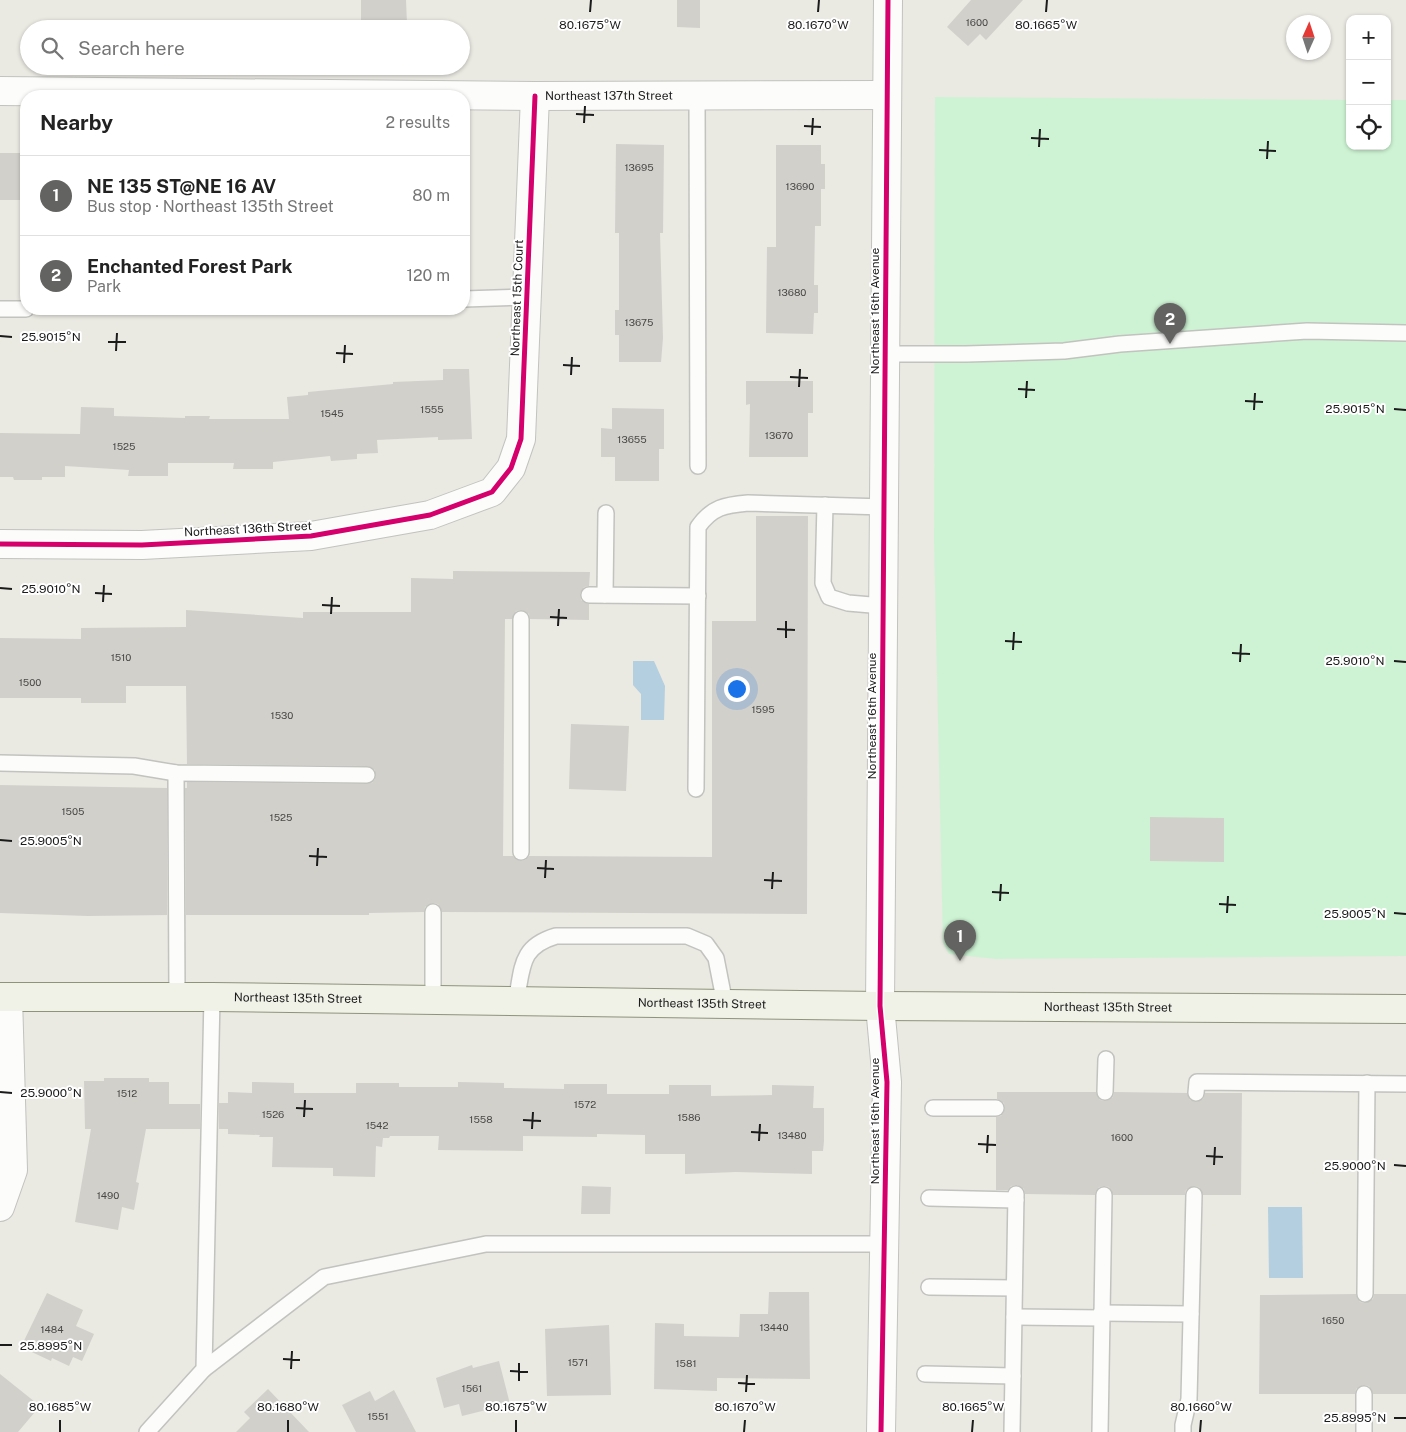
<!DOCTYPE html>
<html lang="en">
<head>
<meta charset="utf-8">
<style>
  body { margin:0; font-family:"Public Sans",sans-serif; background:#f2f2f2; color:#222 }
  .controls { position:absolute; right:15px; top:15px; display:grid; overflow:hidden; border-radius:10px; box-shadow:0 1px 4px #0004 }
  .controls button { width:45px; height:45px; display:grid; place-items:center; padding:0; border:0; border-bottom:1px solid #e0e0e0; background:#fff; color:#222; font:25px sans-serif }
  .compass { position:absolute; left:1286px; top:15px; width:45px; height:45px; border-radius:50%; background:#fff; box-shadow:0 1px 4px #0004; rotate:3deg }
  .you { position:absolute; left:736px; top:688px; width:18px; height:18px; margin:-12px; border:4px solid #fff; border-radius:50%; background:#1a73e8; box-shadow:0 0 0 8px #1a73e833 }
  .badge { display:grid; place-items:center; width:32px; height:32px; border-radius:50%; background:#636361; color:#fff; font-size:16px; font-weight:700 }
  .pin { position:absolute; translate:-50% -41px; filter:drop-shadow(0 1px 2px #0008) }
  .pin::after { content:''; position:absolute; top:26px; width:18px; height:15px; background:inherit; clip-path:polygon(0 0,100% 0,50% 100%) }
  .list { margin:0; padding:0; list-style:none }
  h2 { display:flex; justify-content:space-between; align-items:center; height:65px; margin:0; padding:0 20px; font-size:21px }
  h2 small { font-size:16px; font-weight:400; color:#767676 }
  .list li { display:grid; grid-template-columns:32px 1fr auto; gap:15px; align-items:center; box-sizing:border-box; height:80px; padding:0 20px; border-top:1px solid #e0e0e0 }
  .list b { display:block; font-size:19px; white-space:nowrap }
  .list p { margin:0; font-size:16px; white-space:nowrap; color:#767676 }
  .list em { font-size:16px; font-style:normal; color:#767676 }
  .icon { flex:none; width:28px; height:28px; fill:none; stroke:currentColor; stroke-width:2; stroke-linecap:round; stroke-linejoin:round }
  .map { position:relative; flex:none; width:1406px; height:1432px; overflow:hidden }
  .search { position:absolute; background:#fff; box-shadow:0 1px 4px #0004; left:20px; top:20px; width:450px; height:55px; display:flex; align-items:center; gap:12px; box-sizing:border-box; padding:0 18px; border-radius:28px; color:#767676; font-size:19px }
  .panel { position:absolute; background:#fff; box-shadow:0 1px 4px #0004; left:20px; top:90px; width:450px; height:225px; border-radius:20px }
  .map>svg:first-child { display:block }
  .park { fill:#cef3d4 }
  .water { fill:#b4cfdf }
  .building { fill:#d2d0cb }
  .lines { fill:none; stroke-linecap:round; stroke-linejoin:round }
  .service-casing { stroke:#c2c2bf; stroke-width:18 }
  .minor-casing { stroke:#c2c2bf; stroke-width:30 }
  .tertiary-casing { stroke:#c2c2bf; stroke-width:30 }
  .secondary-casing { stroke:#8e947a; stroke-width:30 }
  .service { stroke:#fcfcfb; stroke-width:15 }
  .minor { stroke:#fcfcfb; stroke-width:28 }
  .tertiary { stroke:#fcfcfb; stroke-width:28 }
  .secondary { stroke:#f0f2e8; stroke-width:28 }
  .cycleway-casing { stroke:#fff; stroke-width:8 }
  .cycleway { stroke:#d6006c; stroke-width:5 }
  .ticks { fill:none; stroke:#1b1b1b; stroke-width:2 }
  .labels { text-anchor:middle; stroke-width:4; stroke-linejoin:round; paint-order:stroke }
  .number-label { font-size:10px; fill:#4a4948 }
  .street-label { font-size:12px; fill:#1b1b1b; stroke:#fff }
  .ticks-label { font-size:12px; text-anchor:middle; fill:#1b1b1b; stroke:#fff; stroke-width:4; stroke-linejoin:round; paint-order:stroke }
</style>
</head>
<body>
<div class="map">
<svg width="1406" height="1432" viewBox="0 0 1406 1432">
  <rect width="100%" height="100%" fill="#eae9e2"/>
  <!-- park -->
  <path class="park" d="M935,97l415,3v46h37v-46h19v856l-410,3 -47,-5 -6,-11 -9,-401z"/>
  <!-- water -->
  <g class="water">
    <path d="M633,661h21l11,25 -1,34h-23v-26l-8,-9z"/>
    <path d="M1268,1207h34l1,71h-34z"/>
  </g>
  <!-- building -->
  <g class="building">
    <path d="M361,0h45l1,24h-46z"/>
    <path d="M677,0h23v28l-23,-1z"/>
    <path d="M971,0h52l-37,40 -6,-6 -12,12 -21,-19z"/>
    <path d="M616,144l48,1 -1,88h-3l3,105 -2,24h-42v-27h-4v-25h4v-77h-4z"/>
    <path d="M776,145h45v19h4v25h-4v37h-6l-1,59h4v28h-4l-1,21 -47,-1 1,-86h9z"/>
    <rect x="0" y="153" width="26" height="47"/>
    <path d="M443,369h26l3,70 -34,1v-3l-61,3 1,13 -21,1v5l-26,2 -1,-5 -57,6v7h-40l1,-6h-66v13h-40l1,-6 -64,-4v11h-23v3h-28l-1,-3h-13v-44l80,1 1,-27 33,1v8l71,2v-2h25l-1,3h80l-2,-22 21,-2v-3l85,-8v-2l50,-2z"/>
    <path d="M746,381h67v32h-5v44h-59l1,-53 -4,1z"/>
    <path d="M612,408l52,1v40h-5v32h-44v-24h-14v-29l11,1z"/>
    <path d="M756,516h52l-1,398 -365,-2 -4,-8 -5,-1 -8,4 -1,5 -55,1v2h-183l-1,-127h2v-6l180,2 5,-1 3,-4v-9l-8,-4 -180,-2 -1,-78h-60v17h-45v-5h-81v-60l81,1v-11l105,-1v-17l117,8v-6h108v-34l42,1v-8l137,1 -1,14 -5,1 -4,7 1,6 8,4v16l-59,-1 -1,-5 -8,-4 -5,1 -4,8h-7l-2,237h10l8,5 4,-1 4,-4 183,1v-236h44z"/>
    <path d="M571,724l58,2 -3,65 -57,-2z"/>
    <path d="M0,785l167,3v127l-79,1 -88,-3z"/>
    <path d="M1150,817l74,1v44l-74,-1z"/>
    <path d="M104,1078h45v4h20v22h31v25h-54l-10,53 3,1 -5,27 -12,-3 -4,23 -43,-8 16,-93h-6l-1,-48h20z"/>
    <path d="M252,1082l42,1v10h62v-10h43v4h59v-5l46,1v5l60,1v-5h43v10h62v-9h42v11l61,-1v-10l42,1 -1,22h11v33l-1,10h-11v23l-76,-2 -51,2v-20h-40v-19l-48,-1v3l-74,-1v15l-85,-1 1,-14h-49l-1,2h-6l-1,9 -6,-1 -1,31 -42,-1v-8l-61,-1 1,-30h-14l1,-2 -32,-1v-5h-9v-26h9v-11l24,1z"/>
    <path d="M997,1092h99l4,8 5,1 8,-4 1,-5 73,1 3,7 6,2 7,-3 2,-6h37l-1,102h-38l-4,-8 -5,-1 -8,4 -1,5h-72l-4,-8 -4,-1 -6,1 -4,8 -70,-1 -1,-5 -7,-4 -6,1 -3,4h-12v-73l5,-1 4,-8 -1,-5 -7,-4z"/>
    <path d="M582,1186l29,1 -1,27h-29z"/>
    <path d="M769,1292h40l1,87 -93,-1v13l-63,-2 1,-66 29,1v12l55,1 1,-23h28z"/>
    <path d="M47,1293l36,17 -7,16 18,8 -12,27 -9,-4 -4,9 -17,-8 -1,3 -30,-14z"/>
    <path d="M1356,1294l4,8 5,1 8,-4 1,-5h32v100h-33l-4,-8 -5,-1 -8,4 -1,5h-96l1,-99z"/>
    <path d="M609,1325l2,70 -64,1 -2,-67z"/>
    <path d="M499,1361l11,43 -48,12 -3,-12 -15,4 -8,-30 36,-13 1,3z"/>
    <path d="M0,1374l40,32 -22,26h-18z"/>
    <path d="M268,1389l41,43h-73l14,-14 -6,-6z"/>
    <path d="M394,1390l22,42h-60l-14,-27 28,-14 5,10z"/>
  </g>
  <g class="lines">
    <defs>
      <g id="service">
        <path d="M697,96l1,370"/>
        <path d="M464,299l63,-2"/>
        <path d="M0,309h26"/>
        <path d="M885,354h81l98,-3 56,-7 187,-13 99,2"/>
        <path d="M825,505l-2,78 6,14 19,6 35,3"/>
        <path d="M589,595l109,1"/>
        <path d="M605,595l1,-82"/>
        <path d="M0,763l134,3 42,7 191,2"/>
        <path d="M176,773l1,224"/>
        <path d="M696,789l2,-262c14,-20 27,-22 50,-24l137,4"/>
        <path d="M521,852v-233"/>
        <path d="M433,1000v-88"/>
        <path d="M516,1001c7,-33 3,-54 40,-65h131l19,8 10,14 9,46"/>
        <path d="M1105,1092l1,-33"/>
        <path d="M1196,1093l1,-11 209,2"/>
        <path d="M933,1108h63"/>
        <path d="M929,1198l87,2"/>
        <path d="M929,1287l85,1"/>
        <path d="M1365,1294l2,-211"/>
        <path d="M1101,1313l90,1"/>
        <path d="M1014,1317l88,1"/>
        <path d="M204,1369l120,-92 162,-33h398"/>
        <path d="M925,1374l88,2"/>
        <path d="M147,1432l57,-63 8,-372"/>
        <path d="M1012,1432l4,-238"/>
        <path d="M1100,1432l4,-237"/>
        <path d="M1183,1432v-7l6,-26 5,-204"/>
        <path d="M1364,1432v-38"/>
      </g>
      <g id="minor">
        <path id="s1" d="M0,91l535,5 352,-1"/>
        <path d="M0,544l142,1 169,-9 119,-21 62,-23 19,-24 10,-29 14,-343"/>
        <path d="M0,1207l13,-37 -5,-173"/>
      </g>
      <path id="tertiary" d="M881,1432l6,-350 -7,-76 8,-1006"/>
      <g id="secondary">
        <path id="s2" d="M0,997h212l668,9 526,3"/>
      </g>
    </defs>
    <!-- service casing -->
    <use href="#service" class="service-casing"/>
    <!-- minor casing -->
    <use href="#minor" class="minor-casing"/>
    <!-- tertiary casing -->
    <use href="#tertiary" class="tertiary-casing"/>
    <!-- secondary casing -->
    <use href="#secondary" class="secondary-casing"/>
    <!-- service -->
    <use href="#service" class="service"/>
    <!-- minor -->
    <use href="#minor" class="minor"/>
    <!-- tertiary -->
    <use href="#tertiary" class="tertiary"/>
    <!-- secondary -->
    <use href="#secondary" class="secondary"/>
    <defs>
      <g id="cycleway">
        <path d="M0,544l142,1 169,-9 119,-21 62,-23 19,-24 10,-29 14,-343"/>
        <path d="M881,1432l6,-350 -7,-76 8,-1006"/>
      </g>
    </defs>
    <!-- cycleway casing -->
    <use href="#cycleway" class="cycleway-casing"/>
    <!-- cycleway -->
    <use href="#cycleway" class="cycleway"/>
  </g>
  <!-- ticks -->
  <path class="ticks" d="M590,12l1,-12M818,12l1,-12M1046,12l1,-12M576,114l18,1M584,123l1,-17M804,126l17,1M812,135l1,-17M1031,138l18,1M1039,147l1,-18M1259,150l17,1M1267,159l1,-18M0,336l12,1M108,342h18M116,351l1,-18M336,353l17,1M344,363l1,-18M563,365l17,1M571,375l1,-18M790,377l18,1M799,387l1,-18M1018,389l17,1M1026,398l1,-17M1245,401l18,1M1394,409l12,1M1254,410l1,-17M0,588l12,1M95,593l17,1M103,602l1,-17M322,605l18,1M331,614l1,-17M550,617l17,1M558,626l1,-17M777,629l18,1M786,638v-17M1005,641l17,1M1013,650l1,-18M1232,653l18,1M1394,661l12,1M1240,662l1,-18M0,840l12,1M309,856l18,1M317,866l1,-18M537,868l17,1M545,878l1,-18M764,880l18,1M772,889l1,-17M992,892l17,1M1000,901l1,-17M1219,904l17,1M1227,913l1,-17M1394,913l12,1M0,1092l12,1M296,1108l17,1M304,1117l1,-17M523,1120l18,1M532,1129l1,-17M751,1132l17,1M759,1141l1,-17M978,1144l18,1M987,1153l1,-18M1206,1156l17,1M1214,1165l1,-18M1394,1165l12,1M0,1345h12M283,1359l17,1M291,1369l1,-18M510,1371l18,1M519,1381v-18M738,1383l17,1M746,1392l1,-17M1394,1418h12M60,1432v-12M288,1432v-12M516,1432v-12M744,1432l1,-12M972,1432l1,-12M1200,1432l1,-12"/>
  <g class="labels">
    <!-- number labels -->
    <g class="number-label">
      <text x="977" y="26">1600</text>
      <text x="639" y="171">13695</text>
      <text x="800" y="190">13690</text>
      <text x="792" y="296">13680</text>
      <text x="639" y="326">13675</text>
      <text x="432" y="413">1555</text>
      <text x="332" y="417">1545</text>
      <text x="779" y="439">13670</text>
      <text x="632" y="443">13655</text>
      <text x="124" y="450">1525</text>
      <text x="121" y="661">1510</text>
      <text x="30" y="686">1500</text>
      <text x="763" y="713">1595</text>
      <text x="282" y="719">1530</text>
      <text x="73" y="815">1505</text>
      <text x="281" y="821">1525</text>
      <text x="127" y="1097">1512</text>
      <text x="585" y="1108">1572</text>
      <text x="273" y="1118">1526</text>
      <text x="689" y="1121">1586</text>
      <text x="481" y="1123">1558</text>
      <text x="377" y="1129">1542</text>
      <text x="792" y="1139">13480</text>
      <text x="1122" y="1141">1600</text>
      <text x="108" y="1199">1490</text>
      <text x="1333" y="1324">1650</text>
      <text x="774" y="1331">13440</text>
      <text x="52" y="1333">1484</text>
      <text x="578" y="1366">1571</text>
      <text x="686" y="1367">1581</text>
      <text x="472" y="1392">1561</text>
      <text x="378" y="1420">1551</text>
    </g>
    <!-- street labels -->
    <g class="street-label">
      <text dy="4" stroke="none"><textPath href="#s1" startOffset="609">Northeast 137th Street</textPath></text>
      <text transform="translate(517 298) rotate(-88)" y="4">Northeast 15th Court</text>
      <text transform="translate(875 311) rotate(-90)" y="4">Northeast 16th Avenue</text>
      <text transform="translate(248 529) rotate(-3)" y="4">Northeast 136th Street</text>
      <text transform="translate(872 716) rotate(-90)" y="4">Northeast 16th Avenue</text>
      <text dy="4" stroke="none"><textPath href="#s2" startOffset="298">Northeast 135th Street</textPath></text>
      <text dy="4" stroke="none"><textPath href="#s2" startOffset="702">Northeast 135th Street</textPath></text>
      <text dy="4" stroke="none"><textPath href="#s2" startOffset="1108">Northeast 135th Street</textPath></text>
      <text transform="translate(875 1121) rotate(-90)" y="4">Northeast 16th Avenue</text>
    </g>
  </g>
  <g class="ticks-label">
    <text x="590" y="29">80.1675°W</text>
    <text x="818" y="29">80.1670°W</text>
    <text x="1046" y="29">80.1665°W</text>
    <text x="51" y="341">25.9015°N</text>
    <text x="1355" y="413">25.9015°N</text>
    <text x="51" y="593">25.9010°N</text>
    <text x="1355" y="665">25.9010°N</text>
    <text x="51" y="845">25.9005°N</text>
    <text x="1355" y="918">25.9005°N</text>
    <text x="51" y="1097">25.9000°N</text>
    <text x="1355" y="1170">25.9000°N</text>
    <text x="51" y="1350">25.8995°N</text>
    <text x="60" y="1411">80.1685°W</text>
    <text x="288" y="1411">80.1680°W</text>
    <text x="516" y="1411">80.1675°W</text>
    <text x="745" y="1411">80.1670°W</text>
    <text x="973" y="1411">80.1665°W</text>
    <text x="1201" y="1411">80.1660°W</text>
    <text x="1355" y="1422">25.8995°N</text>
  </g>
</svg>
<div class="controls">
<button>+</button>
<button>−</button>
<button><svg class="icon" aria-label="locate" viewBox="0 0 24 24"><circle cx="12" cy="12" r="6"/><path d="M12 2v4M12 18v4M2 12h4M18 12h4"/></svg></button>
</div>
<svg class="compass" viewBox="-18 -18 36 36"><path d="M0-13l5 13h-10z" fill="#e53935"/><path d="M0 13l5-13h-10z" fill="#767676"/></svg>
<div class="you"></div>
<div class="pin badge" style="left:960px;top:961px">1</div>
<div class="pin badge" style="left:1170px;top:344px">2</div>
<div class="search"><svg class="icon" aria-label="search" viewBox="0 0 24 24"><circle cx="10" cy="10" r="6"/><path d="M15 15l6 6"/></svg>Search here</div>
<section class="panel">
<h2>Nearby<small>2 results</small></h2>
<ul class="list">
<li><span class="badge">1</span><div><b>NE 135 ST@NE 16 AV</b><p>Bus stop · Northeast 135th Street</p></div><em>80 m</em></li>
<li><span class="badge">2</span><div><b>Enchanted Forest Park</b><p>Park</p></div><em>120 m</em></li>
</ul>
</section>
</div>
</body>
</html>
